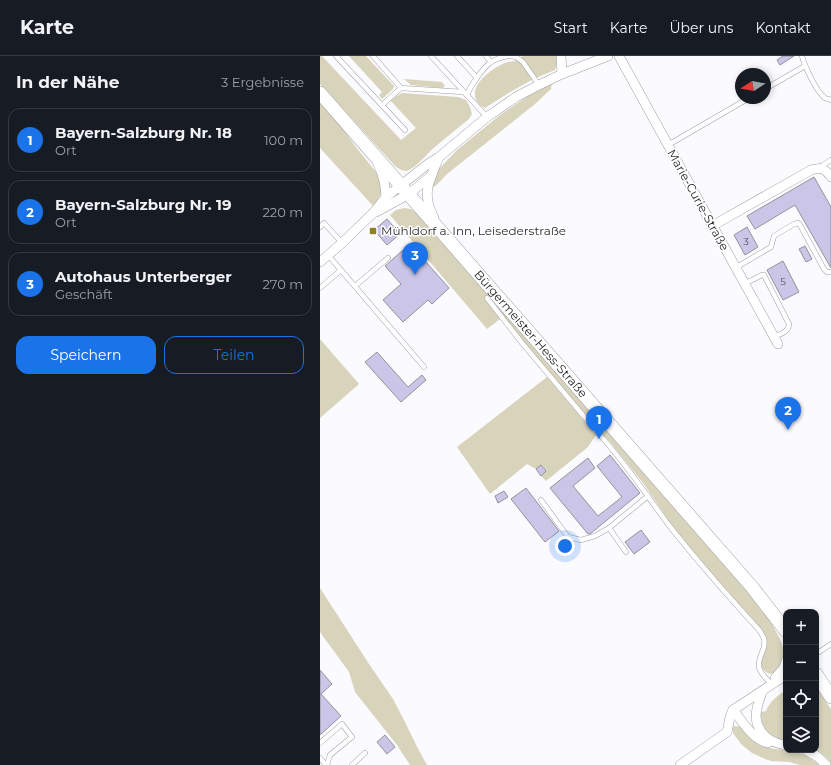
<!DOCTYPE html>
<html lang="de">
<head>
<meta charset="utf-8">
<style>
  body { margin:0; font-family:Montserrat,sans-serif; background:#242831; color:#f1f3f6 }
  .controls { position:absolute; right:12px; bottom:12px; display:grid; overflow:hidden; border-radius:8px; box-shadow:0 2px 6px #0003 }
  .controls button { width:36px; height:36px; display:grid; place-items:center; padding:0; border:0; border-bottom:1px solid #363941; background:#171b24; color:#f1f3f6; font:20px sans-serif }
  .compass { position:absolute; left:415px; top:12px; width:36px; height:36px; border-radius:50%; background:#171b24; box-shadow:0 2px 6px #0003; rotate:259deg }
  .you { position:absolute; left:245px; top:490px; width:14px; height:14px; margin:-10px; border:3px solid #fff; border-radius:50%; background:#1a73e8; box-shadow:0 0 0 6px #1a73e833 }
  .badge { display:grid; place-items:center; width:26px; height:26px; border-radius:50%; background:#1a73e8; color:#fff; font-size:13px; font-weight:700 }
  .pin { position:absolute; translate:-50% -33px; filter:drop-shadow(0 1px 2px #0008) }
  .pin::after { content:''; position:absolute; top:21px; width:14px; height:12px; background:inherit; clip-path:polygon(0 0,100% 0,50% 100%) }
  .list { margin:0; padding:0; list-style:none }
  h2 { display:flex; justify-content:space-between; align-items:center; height:52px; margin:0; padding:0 16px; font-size:17px }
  h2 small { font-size:13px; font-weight:400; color:#9ea1a6 }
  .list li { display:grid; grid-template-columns:26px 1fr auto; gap:12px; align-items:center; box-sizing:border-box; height:64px; margin:0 8px 8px; padding:0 8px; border:1px solid #363941; border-radius:12px }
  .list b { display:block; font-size:15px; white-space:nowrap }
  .list p { margin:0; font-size:13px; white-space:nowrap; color:#9ea1a6 }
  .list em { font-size:13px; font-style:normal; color:#9ea1a6 }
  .actions { display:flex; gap:8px; padding:12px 16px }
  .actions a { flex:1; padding:9px 0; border:1px solid #1a73e8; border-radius:12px; text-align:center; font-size:14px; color:#1a73e8 }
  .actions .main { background:#1a73e8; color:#fff }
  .icon { flex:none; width:22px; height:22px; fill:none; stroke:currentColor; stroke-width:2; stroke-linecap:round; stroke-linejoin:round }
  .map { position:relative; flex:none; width:511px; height:709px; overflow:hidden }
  header { display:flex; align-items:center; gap:24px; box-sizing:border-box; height:56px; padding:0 20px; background:#171b24; border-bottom:1px solid #363941 }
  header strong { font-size:19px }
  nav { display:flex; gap:22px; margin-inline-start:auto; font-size:14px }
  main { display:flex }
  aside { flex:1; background:#171b24 }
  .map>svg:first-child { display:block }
  .green { fill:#d8d3bb }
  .building { fill:#cbc5e7; stroke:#939298 }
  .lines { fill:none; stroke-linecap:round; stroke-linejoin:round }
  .lane-casing { stroke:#a09fa4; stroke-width:5.5 }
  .street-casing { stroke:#a09fa4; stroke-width:10 }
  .secondary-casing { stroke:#a09fa4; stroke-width:14 }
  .lane { stroke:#fff; stroke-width:4.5 }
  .street { stroke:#fff; stroke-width:9 }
  .secondary { stroke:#fff; stroke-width:13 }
  .poi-dot { fill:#908027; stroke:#fff; stroke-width:1.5 }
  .labels { text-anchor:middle; stroke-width:3; stroke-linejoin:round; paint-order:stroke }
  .number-label { font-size:10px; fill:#54525c }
  .street-label { font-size:12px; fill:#2c2b2d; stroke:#fff }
  .poi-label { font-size:12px; fill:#2c2b2d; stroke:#fff; text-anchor:start }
</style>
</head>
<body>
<header>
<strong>Karte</strong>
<nav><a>Start</a><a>Karte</a><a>Über uns</a><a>Kontakt</a></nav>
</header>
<main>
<aside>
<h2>In der Nähe<small>3 Ergebnisse</small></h2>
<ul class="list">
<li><span class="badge">1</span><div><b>Bayern-Salzburg Nr. 18</b><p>Ort</p></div><em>100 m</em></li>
<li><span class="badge">2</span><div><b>Bayern-Salzburg Nr. 19</b><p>Ort</p></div><em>220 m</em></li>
<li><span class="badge">3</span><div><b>Autohaus Unterberger</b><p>Geschäft</p></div><em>270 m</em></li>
</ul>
<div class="actions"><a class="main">Speichern</a><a>Teilen</a></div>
</aside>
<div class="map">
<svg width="511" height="709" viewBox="0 0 511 709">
  <rect width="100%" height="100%" fill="#fbfaff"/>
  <!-- green -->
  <g class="green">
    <path d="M0,0h2l79,84 15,-12 -26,-28 12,-7 56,4 8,3 4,7 2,7 -3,5c-11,9 -23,18 -34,28 -8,6 -19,22 -29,24 -4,0 -8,-3 -11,-5l-75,-82z"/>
    <path d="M29,0h17l28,30 -1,3 -11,10 -3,-4 3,-3z"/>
    <path d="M203,0h35v6l-3,8c-25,9 -47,23 -70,38 -5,-2 -9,-6 -10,-12 -2,-14 19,-29 30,-33 3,-2 7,-1 10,-2 3,-1 5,-3 8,-5z"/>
    <path d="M84,23l38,3 3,4 -2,2 -32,-3z"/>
    <path d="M232,27l-1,6 -16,15 -88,70c-5,5 -10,12 -17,15l8,-19 19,-20 43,-35 28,-19 21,-12z"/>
    <path d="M0,45l20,24 15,21 25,31 2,15 -8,15 -54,-59z"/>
    <path d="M84,152l7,1 6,5 71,77 265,307c10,13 31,40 31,56 1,8 -9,25 -18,18 -2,-1 -3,-3 -4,-5 -2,-7 3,-14 4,-21 1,-4 0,-8 -1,-12l-47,-53 -45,-54 -30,-44 -33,-41 -18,-19 -42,-49 -46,-57 -4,2 -13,10 -97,-114 6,-5z"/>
    <path d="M0,283l39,45 -39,34z"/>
    <path d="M227,321l49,58 -8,12 -42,34 -5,-5 5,-5 -4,-6 -6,4 -9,-5 -37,30 -33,-47z"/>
    <path d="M0,532l49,76 24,35 13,25 11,23 10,18h-17l-13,-20 -42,-53 -6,-20 -29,-40z"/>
    <path d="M496,631l15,22v54l-4,-5 -11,-8z"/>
    <path d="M466,634v50c-15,-3 -26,-11 -25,-28l5,-1c4,-10 11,-15 20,-21z"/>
    <path d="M415,670l7,1 22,19 5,2 29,4 11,5 11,8h-20l-11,-3 -18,-1 -6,-2 -13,-6 -5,-4 -6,-5 -8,-11v-6z"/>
  </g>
  <!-- building -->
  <g class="building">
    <path d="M463,0h11l-14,9 -3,-5z"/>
    <path d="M494,121l17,30v61l-36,-63 -40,24 -8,-13z"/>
    <path d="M67,163l13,15 -13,11 -13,-15z"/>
    <path d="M427,171l11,20 -13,8 -11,-20z"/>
    <path d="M90,188l39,44 -17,16 -4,-4 -25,22 -20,-22 18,-16 -16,-18z"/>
    <path d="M485,190l7,13 -6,3 -7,-13z"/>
    <path d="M463,205l16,31 -16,8 -16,-30z"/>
    <path d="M57,296l31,35 14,-12 4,5 -25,22 -36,-40z"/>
    <path d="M290,399l30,38 -50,41h-2l-38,-46 38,-30 7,10 -22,18 25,30 24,-19 -25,-31z"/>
    <path d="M221,409l5,6 -5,5 -5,-7z"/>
    <path d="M206,432l33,43 -14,11 -34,-43z"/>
    <path d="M184,435l4,6 -10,6 -3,-7z"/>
    <path d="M321,474l9,12 -16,12 -9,-12z"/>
    <path d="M0,614l12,14 -11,10 20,22 -21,19z"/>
    <path d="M65,679l10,12 -8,7 -10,-12z"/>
  </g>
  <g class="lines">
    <defs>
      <g id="lane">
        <path d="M16,0l69,74"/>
        <path d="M53,0l28,32 62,4"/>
        <path d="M111,0l56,61"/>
        <path d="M137,0l20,22"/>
        <path d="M166,0l5,6"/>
        <path d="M191,0l5,1 7,5 16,23"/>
        <path d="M482,0c3,11 14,35 23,42 2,1 4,1 6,2"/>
        <path d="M445,33l40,-23"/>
        <path d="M147,39c4,-10 15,-26 24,-33 5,-3 11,-5 17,-6"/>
        <path d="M62,49l19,-17"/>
        <path d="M348,89l81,-47"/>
        <path d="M500,113l3,-4 8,-5"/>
        <path d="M0,171l4,-4 18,20"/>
        <path d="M8,199l96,112"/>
        <path d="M415,212l36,-21 3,-11 20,-12 4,-1 2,2 24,44 3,3h4"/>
        <path d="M424,228l18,-9h2l25,49c0,8 -9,10 -15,13"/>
        <path d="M35,230l33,-28"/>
        <path d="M0,232l21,-18"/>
        <path d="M167,242l35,45 76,90c26,28 47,60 70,91 29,37 60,72 92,107 1,2 3,5 4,8 3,10 -7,18 -5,28 1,7 8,12 13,17"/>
        <path d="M221,444l27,37 13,3 14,-4 14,-8"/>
        <path d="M306,496l-17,-24 39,-32"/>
        <path d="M496,598l15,-10"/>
        <path d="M0,687l22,-19 10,13 -22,18 -3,10"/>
        <path d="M0,702l6,7"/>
        <path d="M32,709l13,-12"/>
      </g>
      <g id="street">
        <path d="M241,0l1,18"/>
        <path d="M299,0l49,89 110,199"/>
        <path d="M58,108c6,13 7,19 8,33"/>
        <path d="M56,156l33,-18 23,-19"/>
        <path d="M114,162c-13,-25 -5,-36 5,-61"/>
        <path d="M392,170l99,-56c10,-3 14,-2 20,7"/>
        <path d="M0,206l22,-19 32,-31 12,-15 42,-33 11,-7 48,-40 29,-20 23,-12 23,-11 46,-18"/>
        <path d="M455,622l9,-10 2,-7"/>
        <path d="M442,636c-3,8 -6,16 -6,25 1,16 14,26 30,28"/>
        <path d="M413,654c10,12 19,29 35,33"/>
        <path d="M486,694l12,7 8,8"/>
        <path d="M360,709l47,-33c2,-7 2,-16 6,-22l53,-35"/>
      </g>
      <g id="secondary">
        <path id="s1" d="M0,37l432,494 34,44"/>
        <path d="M496,618l15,23"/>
      </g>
    </defs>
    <!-- lane casing -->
    <use href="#lane" class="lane-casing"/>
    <!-- street casing -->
    <use href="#street" class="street-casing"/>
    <!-- secondary casing -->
    <use href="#secondary" class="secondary-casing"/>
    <!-- lane -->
    <use href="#lane" class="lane"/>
    <!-- street -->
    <use href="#street" class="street"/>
    <!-- secondary -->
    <use href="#secondary" class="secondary"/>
  </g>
  <!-- markers -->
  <rect class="poi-dot" x="49" y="171" width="8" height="8" rx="2"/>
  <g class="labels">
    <!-- number labels -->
    <g class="number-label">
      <text x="426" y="189">3</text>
      <text x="463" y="229">5</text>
    </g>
    <!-- street labels -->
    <g class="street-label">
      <text transform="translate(378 144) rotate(61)" y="4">Marie-Curie-Straße</text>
      <text dy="4" stroke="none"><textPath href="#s1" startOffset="320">Bürgermeister-Hess-Straße</textPath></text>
    </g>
    <!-- poi labels -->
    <g class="poi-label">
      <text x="61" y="179">Mühldorf a. Inn, Leisederstraße</text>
    </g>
  </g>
</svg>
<div class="controls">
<button>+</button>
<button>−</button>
<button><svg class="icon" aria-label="locate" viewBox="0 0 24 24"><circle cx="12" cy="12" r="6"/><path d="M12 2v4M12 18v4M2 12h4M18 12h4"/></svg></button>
<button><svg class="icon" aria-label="layers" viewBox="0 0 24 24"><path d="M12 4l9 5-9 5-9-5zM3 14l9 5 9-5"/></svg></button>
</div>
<svg class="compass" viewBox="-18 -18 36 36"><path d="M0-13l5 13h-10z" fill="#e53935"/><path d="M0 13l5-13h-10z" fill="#9ea1a6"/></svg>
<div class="you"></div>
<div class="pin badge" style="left:279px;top:383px">1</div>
<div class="pin badge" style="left:468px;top:374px">2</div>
<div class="pin badge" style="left:95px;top:219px">3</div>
</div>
</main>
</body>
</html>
